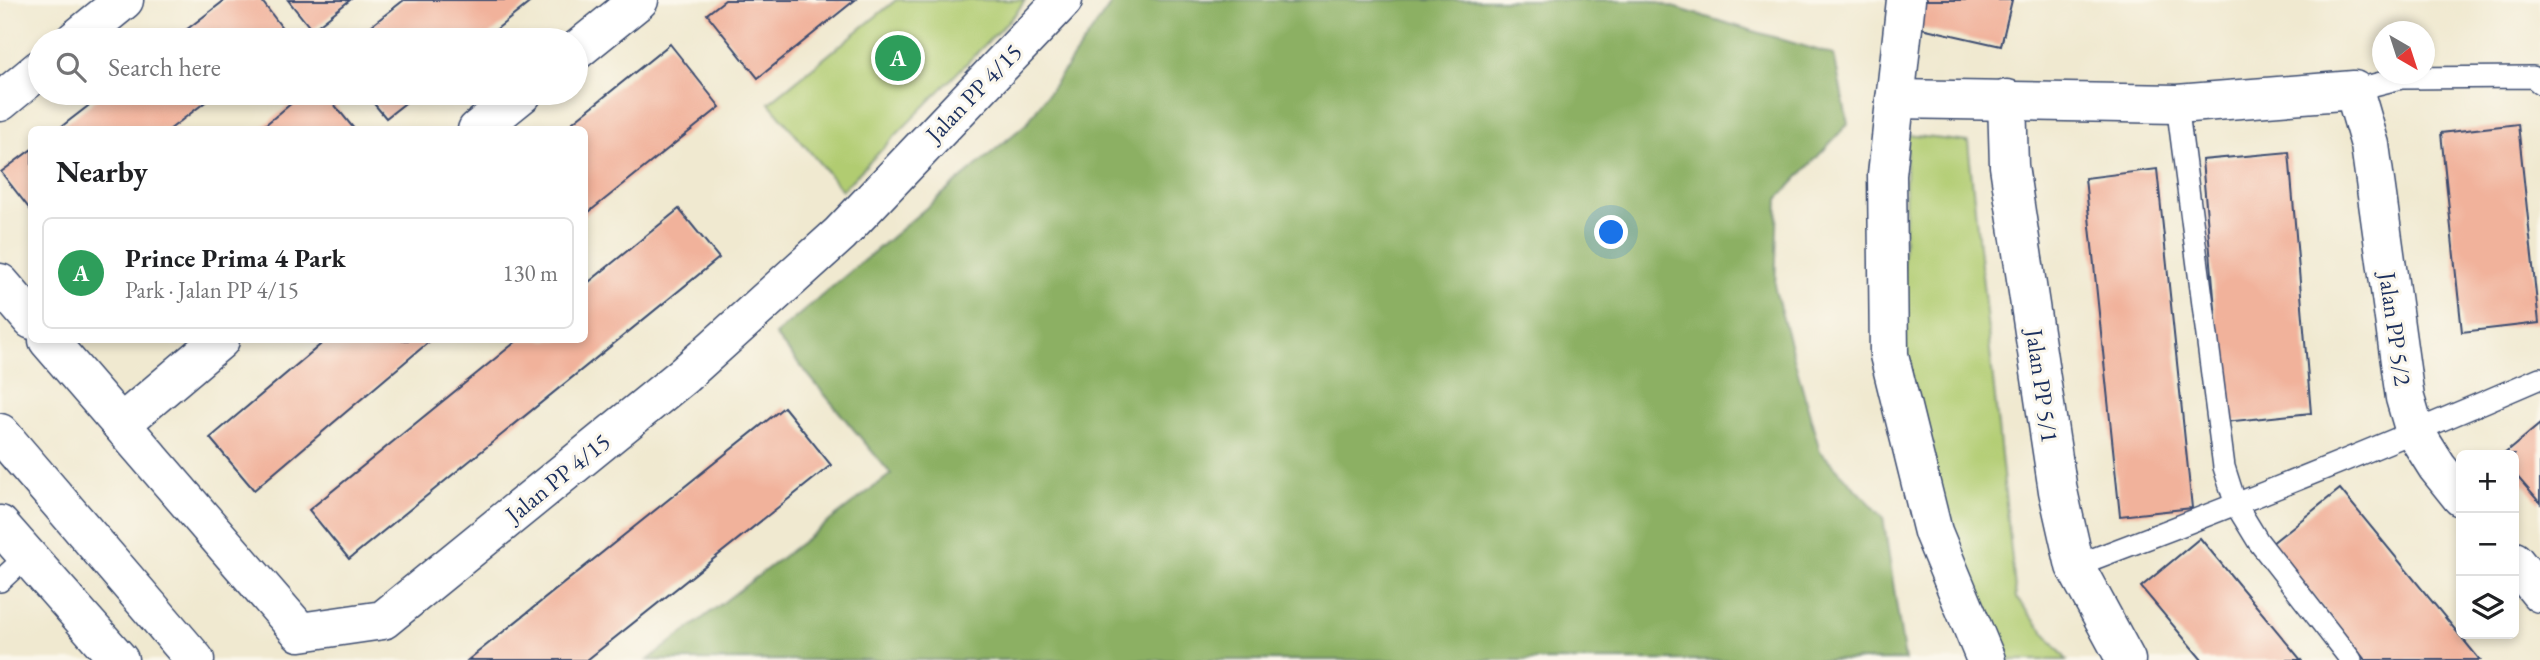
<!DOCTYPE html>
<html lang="en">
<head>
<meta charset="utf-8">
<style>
  body { margin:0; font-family:"EB Garamond",serif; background:#f6f6f6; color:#202124 }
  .controls { position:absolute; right:21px; bottom:21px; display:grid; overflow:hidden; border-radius:10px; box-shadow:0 4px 10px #0003 }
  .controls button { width:63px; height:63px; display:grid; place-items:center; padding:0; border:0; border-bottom:2px solid #e0e0e0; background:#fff; color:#202124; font:35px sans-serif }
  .compass { position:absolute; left:2372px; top:21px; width:63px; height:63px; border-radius:50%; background:#fff; box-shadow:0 4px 10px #0003; rotate:141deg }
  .you { position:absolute; left:1612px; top:233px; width:24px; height:24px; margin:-18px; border:5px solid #fff; border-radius:50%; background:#1a73e8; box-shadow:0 0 0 10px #1a73e833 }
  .badge { display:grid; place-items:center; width:46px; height:46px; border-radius:50%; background:#d93025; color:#fff; font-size:23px; font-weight:700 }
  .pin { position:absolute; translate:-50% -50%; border:4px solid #fff; box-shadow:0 2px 7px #0006 }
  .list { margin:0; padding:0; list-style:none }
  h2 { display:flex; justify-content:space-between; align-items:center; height:91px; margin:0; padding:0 28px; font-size:30px }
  h2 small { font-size:23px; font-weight:400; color:#757577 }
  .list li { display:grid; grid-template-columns:46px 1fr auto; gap:21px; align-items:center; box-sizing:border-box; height:112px; margin:0 14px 14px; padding:0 14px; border:2px solid #e0e0e0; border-radius:10px }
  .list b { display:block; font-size:26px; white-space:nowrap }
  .list p { margin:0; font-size:23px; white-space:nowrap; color:#757577 }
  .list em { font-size:23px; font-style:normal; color:#757577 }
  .icon { flex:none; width:38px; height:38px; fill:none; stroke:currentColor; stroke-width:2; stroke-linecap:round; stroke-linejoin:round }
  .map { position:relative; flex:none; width:2540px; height:660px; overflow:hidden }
  .search { position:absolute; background:#fff; box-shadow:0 4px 10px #0003; left:28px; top:28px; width:560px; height:77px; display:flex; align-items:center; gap:18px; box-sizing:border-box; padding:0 24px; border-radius:38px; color:#757577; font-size:26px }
  .panel { position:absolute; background:#fff; box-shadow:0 4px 10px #0003; left:28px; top:126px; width:560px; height:217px; border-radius:10px }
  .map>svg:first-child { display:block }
  .green { fill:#b1cc71; stroke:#667e68; stroke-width:2 }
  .forest { fill:#8cb063; stroke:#547060; stroke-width:2 }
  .building { fill:#f1b29b }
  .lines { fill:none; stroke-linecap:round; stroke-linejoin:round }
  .lane-casing { stroke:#3b4b6f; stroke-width:24 }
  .street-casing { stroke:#3b4b6f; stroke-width:41 }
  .secondary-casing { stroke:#3b4b6f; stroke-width:41 }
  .lane { stroke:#fff; stroke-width:21 }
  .street { stroke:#fff; stroke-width:38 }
  .secondary { stroke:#fff; stroke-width:38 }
  .labels { text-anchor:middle; stroke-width:6; stroke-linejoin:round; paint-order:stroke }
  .street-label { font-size:24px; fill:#1b2f5e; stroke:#fbf7ec }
</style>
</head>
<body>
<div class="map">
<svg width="2540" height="660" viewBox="0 0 2540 660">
  <rect width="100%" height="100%" fill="#fbf7ec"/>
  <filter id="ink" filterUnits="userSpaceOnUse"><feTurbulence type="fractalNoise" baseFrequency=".0143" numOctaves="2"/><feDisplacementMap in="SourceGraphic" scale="14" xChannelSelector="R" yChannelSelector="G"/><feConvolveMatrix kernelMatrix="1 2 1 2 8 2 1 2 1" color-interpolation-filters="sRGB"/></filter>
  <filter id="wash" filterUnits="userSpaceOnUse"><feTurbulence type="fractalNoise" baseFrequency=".00686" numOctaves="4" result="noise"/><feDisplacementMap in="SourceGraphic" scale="28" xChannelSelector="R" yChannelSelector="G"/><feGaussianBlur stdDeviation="1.57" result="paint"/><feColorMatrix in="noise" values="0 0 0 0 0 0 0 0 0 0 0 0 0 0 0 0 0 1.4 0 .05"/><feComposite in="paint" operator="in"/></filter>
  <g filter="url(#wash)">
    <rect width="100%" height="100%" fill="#f0e9d0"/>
    <!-- green -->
    <g class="green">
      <path d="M896,0h129l-9,13 -174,177 -73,-87z"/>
      <path d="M1907,135l61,7 48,456 51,62h-59l-62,-131 -45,-189z"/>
    </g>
    <!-- forest -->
    <path class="forest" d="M1114,0h535l185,55 14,69 -70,75 -3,91 45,161 63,66 22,143h-1257l243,-186 -116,-139 252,-212z"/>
    <g id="blocks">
      <!-- building -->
      <g class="building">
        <path d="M225,0h36l28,37 -4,3h-112z"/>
        <path d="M288,0h62l-38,30z"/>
        <path d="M404,0h129l-50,40h-130z"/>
        <path d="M725,0h130l-97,78 -51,-64z"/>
        <path d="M1923,0h89l-11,46 -84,-19z"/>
        <path d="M670,44l50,63 -136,109v-86h-21z"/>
        <path d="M105,93h112l-48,37h-112z"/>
        <path d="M304,93h21l30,37h-96z"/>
        <path d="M365,93h53l-32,25z"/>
        <path d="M2518,124l21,199 -77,9 -21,-199z"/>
        <path d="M32,149v63l-31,-40z"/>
        <path d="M2289,152l22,261 -86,9 -23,-262z"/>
        <path d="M2157,169l35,339 -72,8 -35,-338z"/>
        <path d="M679,209l40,49 -370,301 -40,-49 209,-170h66v-54z"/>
        <path d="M326,340h105l-177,150 -44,-52z"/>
        <path d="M784,407l47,58 -244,195h-119z"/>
        <path d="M2540,424v79l-26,-30v-18h-11z"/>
        <path d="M2340,489l140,171h-115l-94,-116z"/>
        <path d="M2200,538l101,122h-99l-61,-73z"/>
      </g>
    </g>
  </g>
  <g filter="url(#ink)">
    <use href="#blocks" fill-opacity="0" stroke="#3b4b6f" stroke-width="2"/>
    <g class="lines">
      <defs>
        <g id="lane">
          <path d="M2354,90l47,-12 132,-1 7,6"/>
          <path d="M2177,104l47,363 12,38 22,36 93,119"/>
          <path d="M2075,566c157,-59 311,-121 465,-188"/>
          <path d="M0,581l27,-25"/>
        </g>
        <g id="street">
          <path d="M75,40l49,-40"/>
          <path d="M576,51l63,-51"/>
          <path d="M1895,99l282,5 177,-14 16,55 35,253 10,34 22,35 24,30"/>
          <path d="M2007,99l2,67 49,325 17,75 51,94"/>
          <path d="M0,102l40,-33"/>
          <path d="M477,130l46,-37"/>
          <path d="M0,283l32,37"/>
          <path d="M48,340l252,292 83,-12 301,-245 156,-141 223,-234"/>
          <path d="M121,424l99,-84"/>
          <path d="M2514,561l26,32"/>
        </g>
        <g id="secondary">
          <path d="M1906,0l-19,175 2,180 44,177 53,128"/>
          <path d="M0,433l195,227"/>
          <path d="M0,525l119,135"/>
        </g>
      </defs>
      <!-- lane casing -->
      <use href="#lane" class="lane-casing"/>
      <!-- street casing -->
      <use href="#street" class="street-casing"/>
      <!-- secondary casing -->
      <use href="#secondary" class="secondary-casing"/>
      <!-- lane -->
      <use href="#lane" class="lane"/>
      <!-- street -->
      <use href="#street" class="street"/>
      <!-- secondary -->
      <use href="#secondary" class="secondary"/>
    </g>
  </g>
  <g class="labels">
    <!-- street labels -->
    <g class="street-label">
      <text transform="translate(974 93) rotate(-46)" y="8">Jalan PP 4/15</text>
      <text transform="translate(2395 329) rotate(82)" y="8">Jalan PP 5/2</text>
      <text transform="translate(2042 386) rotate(82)" y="8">Jalan PP 5/1</text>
      <text transform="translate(558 478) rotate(-39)" y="8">Jalan PP 4/15</text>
    </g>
  </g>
</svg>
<div class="controls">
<button>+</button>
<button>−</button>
<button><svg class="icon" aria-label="layers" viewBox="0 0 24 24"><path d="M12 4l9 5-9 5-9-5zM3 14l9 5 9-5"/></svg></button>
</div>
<svg class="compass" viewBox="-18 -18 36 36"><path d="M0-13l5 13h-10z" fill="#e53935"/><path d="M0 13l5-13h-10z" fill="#757577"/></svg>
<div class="you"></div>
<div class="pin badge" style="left:898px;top:58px;background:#2e9e5b">A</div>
<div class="search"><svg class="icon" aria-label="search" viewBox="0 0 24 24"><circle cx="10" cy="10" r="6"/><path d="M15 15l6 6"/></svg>Search here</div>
<section class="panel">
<h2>Nearby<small></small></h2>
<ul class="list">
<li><span class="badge" style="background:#2e9e5b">A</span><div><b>Prince Prima 4 Park</b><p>Park · Jalan PP 4/15</p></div><em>130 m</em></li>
</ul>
</section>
</div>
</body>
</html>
